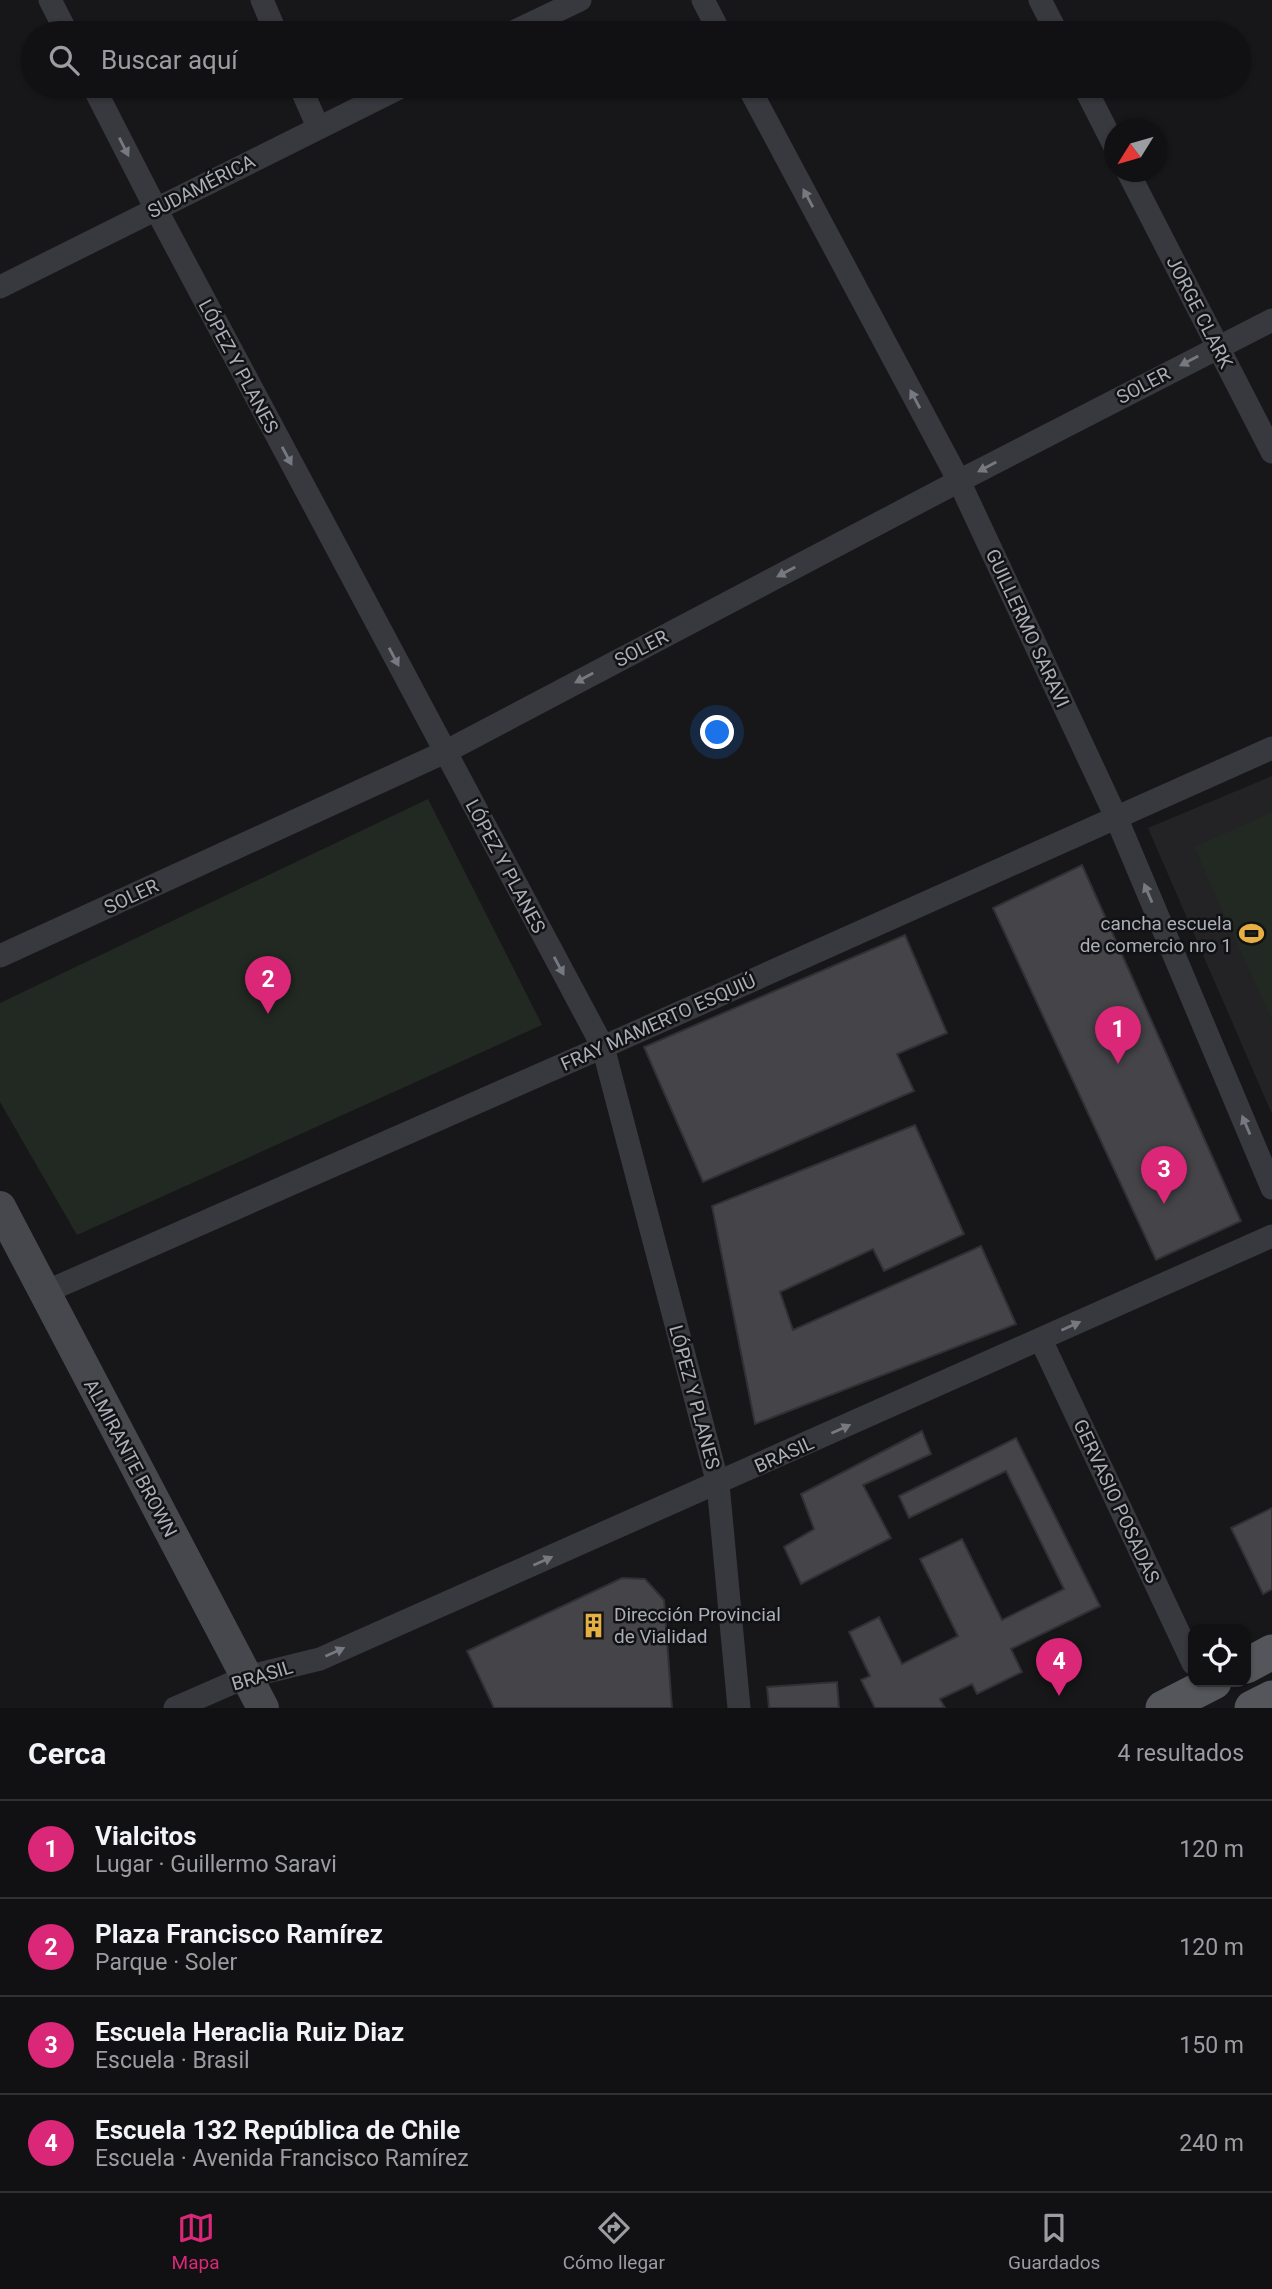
<!DOCTYPE html>
<html lang="es">
<head>
<meta charset="utf-8">
<style>
  body { margin:0; font-family:Roboto,sans-serif; background:#1a1a1c; color:#f1f3f6 }
  .controls { position:absolute; right:21px; bottom:21px; display:grid; overflow:hidden; border-radius:14px; box-shadow:0 2px 5px #0004 }
  .controls button { width:63px; height:63px; display:grid; place-items:center; padding:0; border:0; border-bottom:2px solid #303133; background:#111113; color:#f1f3f6; font:35px sans-serif }
  .compass { position:absolute; left:1104px; top:119px; width:63px; height:63px; border-radius:50%; background:#111113; box-shadow:0 2px 5px #0004; rotate:233deg }
  .you { position:absolute; left:718px; top:733px; width:24px; height:24px; margin:-18px; border:5px solid #fff; border-radius:50%; background:#1a73e8; box-shadow:0 0 0 10px #1a73e833 }
  .badge { display:grid; place-items:center; width:46px; height:46px; border-radius:50%; background:#db2777; color:#fff; font-size:23px; font-weight:700 }
  .pin { position:absolute; translate:-50% -58px; filter:drop-shadow(0 2px 4px #0008) }
  .pin::after { content:''; position:absolute; top:37px; width:24px; height:21px; background:inherit; clip-path:polygon(0 0,100% 0,50% 100%) }
  .list { margin:0; padding:0; list-style:none }
  h2 { display:flex; justify-content:space-between; align-items:center; height:91px; margin:0; padding:0 28px; font-size:30px }
  h2 small { font-size:23px; font-weight:400; color:#9c9da0 }
  .list li { display:grid; grid-template-columns:46px 1fr auto; gap:21px; align-items:center; box-sizing:border-box; height:98px; padding:0 28px; border-top:2px solid #303133 }
  .list b { display:block; font-size:26px; white-space:nowrap }
  .list p { margin:0; font-size:23px; white-space:nowrap; color:#9c9da0 }
  .list em { font-size:23px; font-style:normal; color:#9c9da0 }
  .icon { flex:none; width:38px; height:38px; fill:none; stroke:currentColor; stroke-width:2; stroke-linecap:round; stroke-linejoin:round }
  .map { position:relative; flex:none; width:1272px; height:1708px; overflow:hidden }
  .search { position:absolute; background:#111113; box-shadow:0 2px 5px #0004; left:21px; right:21px; top:21px; height:77px; display:flex; align-items:center; gap:18px; box-sizing:border-box; padding:0 24px; border-radius:38px; color:#9c9da0; font-size:26px }
  .sheet { height:483px; background:#111113 }
  nav { display:flex; justify-content:space-around; align-items:center; box-sizing:border-box; height:98px; border-top:2px solid #303133; background:#111113; font-size:19px; color:#9c9da0 }
  nav a { display:grid; justify-items:center; gap:4px }
  nav .on { color:#db2777 }
  .map>svg:first-child { display:block }
  .built { fill:#232326 }
  .green { fill:#212922 }
  .building { fill:#444449; stroke:#313135; stroke-width:2 }
  .lines { fill:none; stroke-linecap:round; stroke-linejoin:round }
  .street { stroke:#38393e; stroke-width:23 }
  .secondary { stroke:#47484e; stroke-width:32 }
  .primary { stroke:#55565c; stroke-width:35 }
  .oneway { fill:#777981 }
  .labels { text-anchor:middle; stroke-width:5; stroke-linejoin:round; paint-order:stroke }
  .street-label { font-size:19px; fill:#aaaeb8; stroke:#121214 }
  .poi-label { font-size:19px; fill:#aaaeb8; stroke:#121214; text-anchor:end }
</style>
</head>
<body>
<div class="map">
<svg width="1272" height="1708" viewBox="0 0 1272 1708">
  <rect width="100%" height="100%" fill="#171719"/>
  <!-- built -->
  <path class="built" d="M1272,776v338l-124,-286z"/>
  <!-- green -->
  <g class="green">
    <path d="M428,799l114,226 -465,210 -77,-133v-99z"/>
    <path d="M1272,812v208l-78,-173z"/>
  </g>
  <!-- building -->
  <g class="building">
    <path d="M1082,865l159,356 -85,39 -163,-352z"/>
    <path d="M905,935l42,98 -50,21 17,37 -211,91 -59,-135z"/>
    <path d="M915,1125l49,109 -80,37 -11,-22 -93,43 13,38 188,-84 35,78 -261,100 -43,-218z"/>
    <path d="M922,1431l9,23 -68,31 28,53 -90,46 -17,-37 30,-18 -13,-35z"/>
    <path d="M1016,1438l84,168 -89,43 11,23 -45,22 -5,-10 -32,15 5,9h-70l-14,-28 9,-4 -21,-44 30,-15 23,47 56,-28 -38,-77 42,-20 40,81 62,-31 -58,-118 -97,47 -10,-22z"/>
    <path d="M1272,1508v81l-9,5 -32,-66z"/>
    <path d="M622,1578l23,1 19,21 8,108h-178l-27,-57z"/>
    <path d="M837,1682l2,26h-70l-2,-21z"/>
  </g>
  <g class="lines">
    <!-- street -->
    <g class="street">
      <path d="M50,0l17,33"/>
      <path d="M262,0l14,33"/>
      <path d="M703,0l17,33"/>
      <path d="M1040,0l17,33"/>
      <path d="M511,33l69,-33"/>
      <path d="M93,86l63,123 447,838 115,437 21,224"/>
      <path d="M300,86l18,41"/>
      <path d="M748,86l211,395 157,336 156,371"/>
      <path d="M1084,86l30,59"/>
      <path d="M1128,172l144,280"/>
      <path d="M0,287l403,-201"/>
      <path d="M0,956l445,-204 514,-271 313,-161"/>
      <path d="M43,1293l560,-246 669,-299"/>
      <path d="M1041,1340l152,323"/>
      <path d="M175,1708l71,-31 74,-18 952,-423"/>
    </g>
    <!-- secondary -->
    <path class="secondary" d="M0,1207l263,501"/>
    <!-- primary -->
    <g class="primary">
      <path d="M1246,1666l26,-14"/>
      <path d="M1163,1708l51,-26"/>
      <path d="M1252,1708l20,-10"/>
    </g>
  </g>
  <!-- one-way arrows -->
  <defs><path id="oneway-solid" d="M-6-.8H1V-3.2L6.5 0L1 3.2V.8H-6Z" transform="scale(1.75)"/></defs>
  <g class="oneway">
    <use href="#oneway-solid" transform="translate(124 147) rotate(63)"/>
    <use href="#oneway-solid" transform="translate(808 198) rotate(-118)"/>
    <use href="#oneway-solid" transform="translate(1189 361) rotate(152)"/>
    <use href="#oneway-solid" transform="translate(915 399) rotate(-118)"/>
    <use href="#oneway-solid" transform="translate(287 456) rotate(62)"/>
    <use href="#oneway-solid" transform="translate(987 467) rotate(152)"/>
    <use href="#oneway-solid" transform="translate(786 572) rotate(152)"/>
    <use href="#oneway-solid" transform="translate(394 657) rotate(62)"/>
    <use href="#oneway-solid" transform="translate(584 678) rotate(152)"/>
    <use href="#oneway-solid" transform="translate(1148 893) rotate(-113)"/>
    <use href="#oneway-solid" transform="translate(559 966) rotate(62)"/>
    <use href="#oneway-solid" transform="translate(1246 1125) rotate(-113)"/>
    <use href="#oneway-solid" transform="translate(1071 1326) rotate(-24)"/>
    <use href="#oneway-solid" transform="translate(841 1429) rotate(-24)"/>
    <use href="#oneway-solid" transform="translate(543 1561) rotate(-24)"/>
    <use href="#oneway-solid" transform="translate(335 1652) rotate(-24)"/>
  </g>
  <!-- icons -->
  <defs>
    <symbol id="stadium-bare" viewBox="-9 -9 18 18"><path d="M0-5a6.5 5 0 1 0 0 10a6.5 5 0 1 0 0-10ZM-3.5-1.8h7v3.6h-7Z" fill="#e5af43" stroke="#121214" stroke-width="2.5" paint-order="stroke"/></symbol>
    <symbol id="building-bare" viewBox="-9 -9 18 18"><path d="M-4-6H4V6H1V3H-1V6H-4ZM-2.5-4.3h1.7v1.8h-1.7ZM.8-4.3h1.7v1.8H.8ZM-2.5-1h1.7V.8h-1.7ZM.8-1h1.7V.8H.8Z" fill="#e5af43" stroke="#121214" stroke-width="2.5" paint-order="stroke"/></symbol>
  </defs>
  <g fill-rule="evenodd">
    <use href="#stadium-bare" x="1234" y="916" width="35" height="35"/>
    <use href="#building-bare" x="576" y="1608" width="35" height="35"/>
  </g>
  <g class="labels">
    <!-- street labels -->
    <g class="street-label">
      <text transform="translate(201 186) rotate(-27)" y="7">SUDAMÉRICA</text>
      <text transform="translate(1200 312) rotate(63)" y="7">JORGE CLARK</text>
      <text transform="translate(239 366) rotate(62)" y="7">LÓPEZ Y PLANES</text>
      <text transform="translate(1143 385) rotate(-28)" y="7">SOLER</text>
      <text transform="translate(1028 628) rotate(65)" y="7">GUILLERMO SARAVI</text>
      <text transform="translate(641 648) rotate(-28)" y="7">SOLER</text>
      <text transform="translate(506 866) rotate(62)" y="7">LÓPEZ Y PLANES</text>
      <text transform="translate(131 896) rotate(-25)" y="7">SOLER</text>
      <text transform="translate(658 1022) rotate(-24)" y="7">FRAY MAMERTO ESQUIÚ</text>
      <text transform="translate(695 1397) rotate(75)" y="7">LÓPEZ Y PLANES</text>
      <text transform="translate(784 1454) rotate(-24)" y="7">BRASIL</text>
      <text transform="translate(131 1458) rotate(62)" y="7">ALMIRANTE BROWN</text>
      <text transform="translate(1117 1501) rotate(65)" y="7">GERVASIO POSADAS</text>
      <text transform="translate(262 1675) rotate(-17)" y="7">BRASIL</text>
    </g>
    <!-- poi labels -->
    <g class="poi-label">
      <text x="1232" y="930">cancha escuela<tspan x="1232" dy="22">de comercio nro 1</tspan></text>
      <text x="614" y="1621" text-anchor="start">Dirección Provincial<tspan x="614" dy="22">de Vialidad</tspan></text>
    </g>
  </g>
</svg>
<div class="controls">
<button><svg class="icon" aria-label="locate" viewBox="0 0 24 24"><circle cx="12" cy="12" r="6"/><path d="M12 2v4M12 18v4M2 12h4M18 12h4"/></svg></button>
</div>
<svg class="compass" viewBox="-18 -18 36 36"><path d="M0-13l5 13h-10z" fill="#e53935"/><path d="M0 13l5-13h-10z" fill="#9c9da0"/></svg>
<div class="you"></div>
<div class="pin badge" style="left:1118px;top:1064px">1</div>
<div class="pin badge" style="left:268px;top:1014px">2</div>
<div class="pin badge" style="left:1164px;top:1204px">3</div>
<div class="pin badge" style="left:1059px;top:1696px">4</div>
<div class="search"><svg class="icon" aria-label="search" viewBox="0 0 24 24"><circle cx="10" cy="10" r="6"/><path d="M15 15l6 6"/></svg>Buscar aquí</div>
</div>
<section class="sheet">
<h2>Cerca<small>4 resultados</small></h2>
<ul class="list">
<li><span class="badge">1</span><div><b>Vialcitos</b><p>Lugar · Guillermo Saravi</p></div><em>120 m</em></li>
<li><span class="badge">2</span><div><b>Plaza Francisco Ramírez</b><p>Parque · Soler</p></div><em>120 m</em></li>
<li><span class="badge">3</span><div><b>Escuela Heraclia Ruiz Diaz</b><p>Escuela · Brasil</p></div><em>150 m</em></li>
<li><span class="badge">4</span><div><b>Escuela 132 República de Chile</b><p>Escuela · Avenida Francisco Ramírez</p></div><em>240 m</em></li>
</ul>
</section>
<nav>
<a class="on"><svg class="icon" aria-label="map" viewBox="0 0 24 24"><path d="M3 6l6-2 6 2 6-2v14l-6 2-6-2-6 2zM9 4v14M15 6v14"/></svg>Mapa</a>
<a><svg class="icon" aria-label="directions" viewBox="0 0 24 24"><path d="M12 3l9 9-9 9-9-9zM9 14v-3h6M13 9l2 2-2 2"/></svg>Cómo llegar</a>
<a><svg class="icon" aria-label="saved" viewBox="0 0 24 24"><path d="M7 4h10v16l-5-4-5 4z"/></svg>Guardados</a>
</nav>
</body>
</html>
